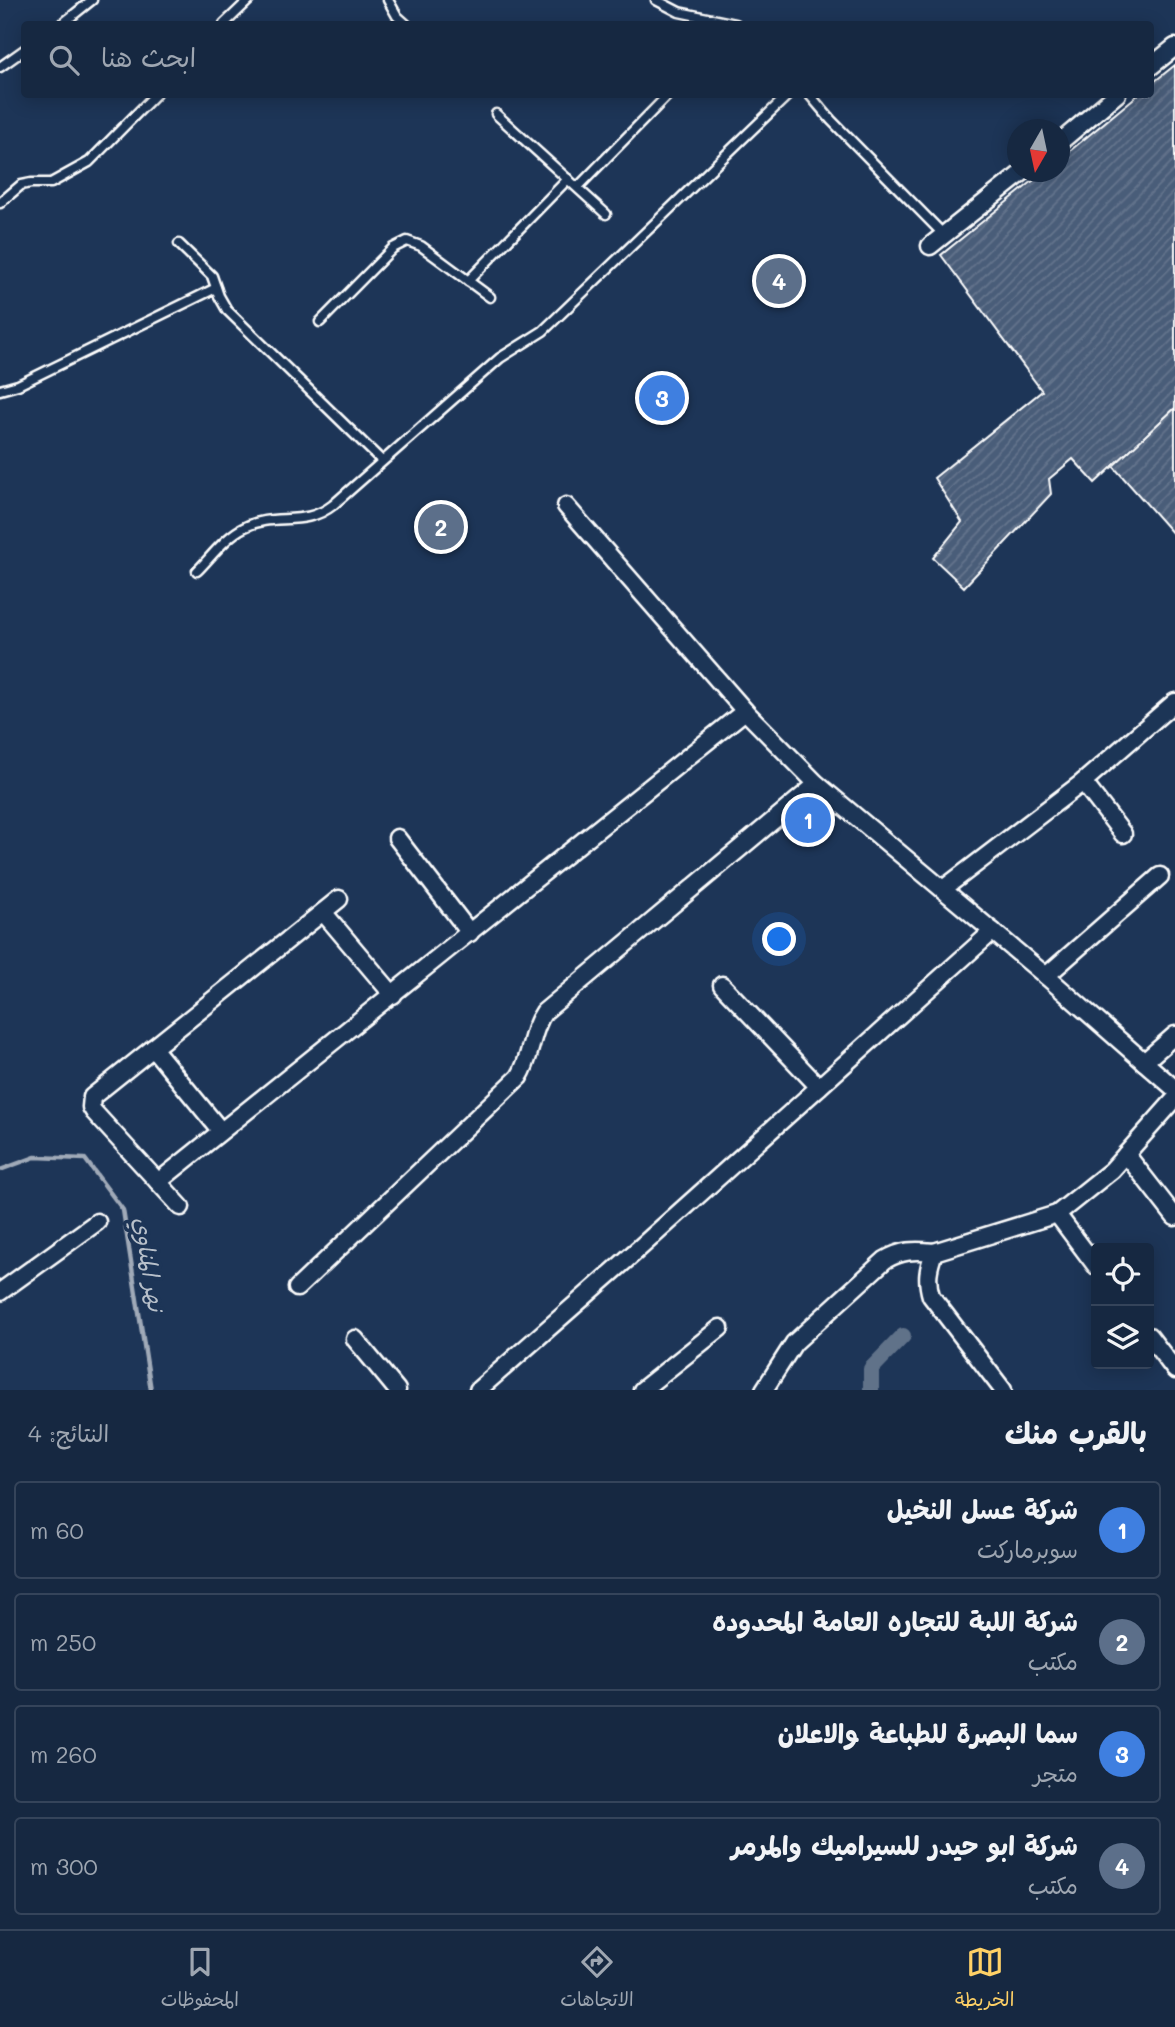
<!DOCTYPE html>
<html lang="ar">
<head>
<meta charset="utf-8">
<style>
  body { margin:0; font-family:Mali,"Playpen Sans Arabic",sans-serif; background:#23344c; color:#f1f3f6; direction:rtl }
  .controls { position:absolute; right:21px; bottom:21px; display:grid; overflow:hidden; border-radius:7px; box-shadow:0 4px 18px #0003 }
  .controls button { width:63px; height:63px; display:grid; place-items:center; padding:0; border:0; border-bottom:2px solid #35445a; background:#162841; color:#f1f3f6; font:35px sans-serif }
  .compass { position:absolute; left:1007px; top:119px; width:63px; height:63px; border-radius:50%; background:#162841; box-shadow:0 4px 18px #0003; rotate:189deg }
  .you { position:absolute; left:780px; top:940px; width:24px; height:24px; margin:-18px; border:5px solid #fff; border-radius:50%; background:#1a73e8; box-shadow:0 0 0 10px #1a73e833 }
  .badge { display:grid; place-items:center; width:46px; height:46px; border-radius:50%; background:#ffd166; color:#fff; font-size:23px; font-weight:700 }
  .pin { position:absolute; translate:-50% -50%; border:4px solid #fff; box-shadow:0 2px 7px #0006 }
  .list { margin:0; padding:0; list-style:none }
  h2 { display:flex; justify-content:space-between; align-items:center; height:91px; margin:0; padding:0 28px; font-size:30px }
  h2 small { font-size:23px; font-weight:400; color:#9ea6b1 }
  .list li { display:grid; grid-template-columns:46px 1fr auto; gap:21px; align-items:center; box-sizing:border-box; height:98px; margin:0 14px 14px; padding:0 14px; border:2px solid #35445a; border-radius:7px }
  .list b { display:block; font-size:26px; white-space:nowrap }
  .list p { margin:0; font-size:23px; white-space:nowrap; color:#9ea6b1 }
  .list em { font-size:23px; font-style:normal; color:#9ea6b1 }
  .icon { flex:none; width:38px; height:38px; fill:none; stroke:currentColor; stroke-width:2; stroke-linecap:round; stroke-linejoin:round }
  .map { position:relative; flex:none; width:1175px; height:1390px; overflow:hidden; direction:ltr }
  .search { position:absolute; background:#162841; box-shadow:0 4px 18px #0003; left:21px; right:21px; top:21px; height:77px; display:flex; align-items:center; gap:18px; box-sizing:border-box; padding:0 24px; border-radius:7px; color:#9ea6b1; font-size:26px }
  .sheet { height:539px; background:#162841 }
  nav { display:flex; justify-content:space-around; align-items:center; box-sizing:border-box; height:98px; border-top:2px solid #35445a; background:#162841; font-size:19px; color:#9ea6b1 }
  nav a { display:grid; justify-items:center; gap:4px }
  nav .on { color:#ffd166 }
  .map>svg:first-child { display:block }
  .lines { fill:none; stroke-linecap:round; stroke-linejoin:round }
  .stream { stroke:#a0aab8; stroke-width:4.5 }
  .canal { stroke:#617289; stroke-width:16 }
  .building { fill:url(#building-hatch); stroke:#fff; stroke-width:2 }
  .lane-casing { stroke:#fff; stroke-width:13 }
  .street-casing { stroke:#fff; stroke-width:21 }
  .lane { stroke:#1d3557; stroke-width:8 }
  .street { stroke:#1d3557; stroke-width:16 }
  .labels { text-anchor:middle; stroke-width:7; stroke-linejoin:round; paint-order:stroke }
  .water-label { font-size:23px; font-style:italic; fill:#b8c0ca; stroke:#1d3557 }
</style>
</head>
<body>
<div class="map">
<svg width="1175" height="1390" viewBox="0 0 1175 1390">
  <defs>
    <pattern id="building-hatch" width="6" height="6" patternUnits="userSpaceOnUse" patternTransform="scale(1.75)"><rect width="6" height="6" fill="#4a5d79"/><path d="M-1 1l2-2M0 6l6-6M5 7l2-2" fill="none" stroke="#65758d"/></pattern>
  </defs>
  <rect width="100%" height="100%" fill="#1d3557"/>
  <filter id="ink" filterUnits="userSpaceOnUse"><feTurbulence type="fractalNoise" baseFrequency=".0143" numOctaves="2"/><feDisplacementMap in="SourceGraphic" scale="14" xChannelSelector="R" yChannelSelector="G"/><feConvolveMatrix kernelMatrix="1 2 1 2 8 2 1 2 1" color-interpolation-filters="sRGB"/></filter>
  <g filter="url(#ink)">
    <g class="lines">
      <!-- stream -->
      <path class="stream" d="M0,1170l35,-13 50,2 38,51 28,180"/>
      <!-- canal -->
      <path class="canal" d="M871,1390v-21l32,-33"/>
    </g>
    <!-- building -->
    <g class="building">
      <path d="M1175,65v343l-80,75 -22,-24 -24,20 2,15 -87,93 -31,-29 29,-36 -28,-44 108,-87 -101,-136 103,-83h16v-13l79,-65h11v-9z"/>
      <path d="M1175,408v128l-62,-70z"/>
    </g>
    <g class="lines">
      <defs>
        <g id="lane">
          <path d="M388,0l9,16 9,8"/>
          <path d="M656,0l23,12 57,12"/>
          <path d="M62,24l30,-24"/>
          <path d="M224,24l25,-24"/>
          <path d="M0,67l24,-17"/>
          <path d="M809,94l22,26 114,116"/>
          <path d="M496,114l110,100"/>
          <path d="M578,187l91,-93"/>
          <path d="M0,203l21,-18 10,-2h20l38,-21 67,-68"/>
          <path d="M179,244l33,32 7,20 8,14 155,151"/>
          <path d="M468,281l100,-102"/>
          <path d="M320,322l73,-74 14,-7 14,5 69,51"/>
          <path d="M0,390l18,-5 198,-97"/>
          <path d="M197,571c14,-14 29,-35 48,-44 29,-15 59,1 88,-22l167,-147 43,-27 246,-237"/>
        </g>
        <g id="street">
          <path d="M1150,67l25,-20"/>
          <path d="M1060,142l57,-48"/>
          <path d="M930,246l93,-74"/>
          <path d="M566,506l179,205 72,73 229,192 129,113"/>
          <path d="M1083,782l40,52"/>
          <path d="M397,838l73,95"/>
          <path d="M943,889l140,-107 92,-80"/>
          <path d="M323,912l70,83"/>
          <path d="M1046,976l114,-100"/>
          <path d="M722,985l97,102"/>
          <path d="M153,1048l67,82"/>
          <path d="M1144,1062l31,-27"/>
          <path d="M1126,1154l49,63"/>
          <path d="M158,1182l587,-471"/>
          <path d="M181,1207l-87,-95 -3,-5 1,-10 247,-198"/>
          <path d="M1057,1214l39,52"/>
          <path d="M297,1288l222,-211c13,-20 11,-45 25,-65l273,-228"/>
          <path d="M0,1292l97,-70"/>
          <path d="M1149,1336l26,34"/>
          <path d="M355,1339l42,51"/>
          <path d="M478,1390l147,-129 368,-330"/>
          <path d="M642,1390l78,-62"/>
          <path d="M764,1390l30,-47 91,-83c17,-10 29,-10 49,-8"/>
          <path d="M1003,1390l-72,-94c-5,-17 -3,-27 3,-44l123,-38 55,-44 63,-71"/>
        </g>
      </defs>
      <!-- lane casing -->
      <use href="#lane" class="lane-casing"/>
      <!-- street casing -->
      <use href="#street" class="street-casing"/>
      <!-- lane -->
      <use href="#lane" class="lane"/>
      <!-- street -->
      <use href="#street" class="street"/>
    </g>
  </g>
  <g class="labels">
    <!-- water labels -->
    <g class="water-label">
      <text transform="translate(149 1264) rotate(81)" y="8">نهر المناوي</text>
    </g>
  </g>
</svg>
<div class="controls">
<button><svg class="icon" aria-label="locate" viewBox="0 0 24 24"><circle cx="12" cy="12" r="6"/><path d="M12 2v4M12 18v4M2 12h4M18 12h4"/></svg></button>
<button><svg class="icon" aria-label="layers" viewBox="0 0 24 24"><path d="M12 4l9 5-9 5-9-5zM3 14l9 5 9-5"/></svg></button>
</div>
<svg class="compass" viewBox="-18 -18 36 36"><path d="M0-13l5 13h-10z" fill="#e53935"/><path d="M0 13l5-13h-10z" fill="#9ea6b1"/></svg>
<div class="you"></div>
<div class="pin badge" style="left:808px;top:820px;background:#3f7fe0">1</div>
<div class="pin badge" style="left:441px;top:527px;background:#5c6f8a">2</div>
<div class="pin badge" style="left:662px;top:398px;background:#3f7fe0">3</div>
<div class="pin badge" style="left:779px;top:281px;background:#5c6f8a">4</div>
<div class="search"><svg class="icon" aria-label="search" viewBox="0 0 24 24"><circle cx="10" cy="10" r="6"/><path d="M15 15l6 6"/></svg>ابحث هنا</div>
</div>
<section class="sheet">
<h2>بالقرب منك<small>النتائج: 4</small></h2>
<ul class="list">
<li><span class="badge" style="background:#3f7fe0">1</span><div><b>شركة عسل النخيل</b><p>سوبرماركت</p></div><em>60 m</em></li>
<li><span class="badge" style="background:#5c6f8a">2</span><div><b>شركة اللبة للتجاره العامة المحدوده</b><p>مكتب</p></div><em>250 m</em></li>
<li><span class="badge" style="background:#3f7fe0">3</span><div><b>سما البصرة للطباعة والاعلان</b><p>متجر</p></div><em>260 m</em></li>
<li><span class="badge" style="background:#5c6f8a">4</span><div><b>شركة ابو حيدر للسيراميك والمرمر</b><p>مكتب</p></div><em>300 m</em></li>
</ul>
</section>
<nav>
<a class="on"><svg class="icon" aria-label="map" viewBox="0 0 24 24"><path d="M3 6l6-2 6 2 6-2v14l-6 2-6-2-6 2zM9 4v14M15 6v14"/></svg>الخريطة</a>
<a><svg class="icon" aria-label="directions" viewBox="0 0 24 24"><path d="M12 3l9 9-9 9-9-9zM9 14v-3h6M13 9l2 2-2 2"/></svg>الاتجاهات</a>
<a><svg class="icon" aria-label="saved" viewBox="0 0 24 24"><path d="M7 4h10v16l-5-4-5 4z"/></svg>المحفوظات</a>
</nav>
</body>
</html>
